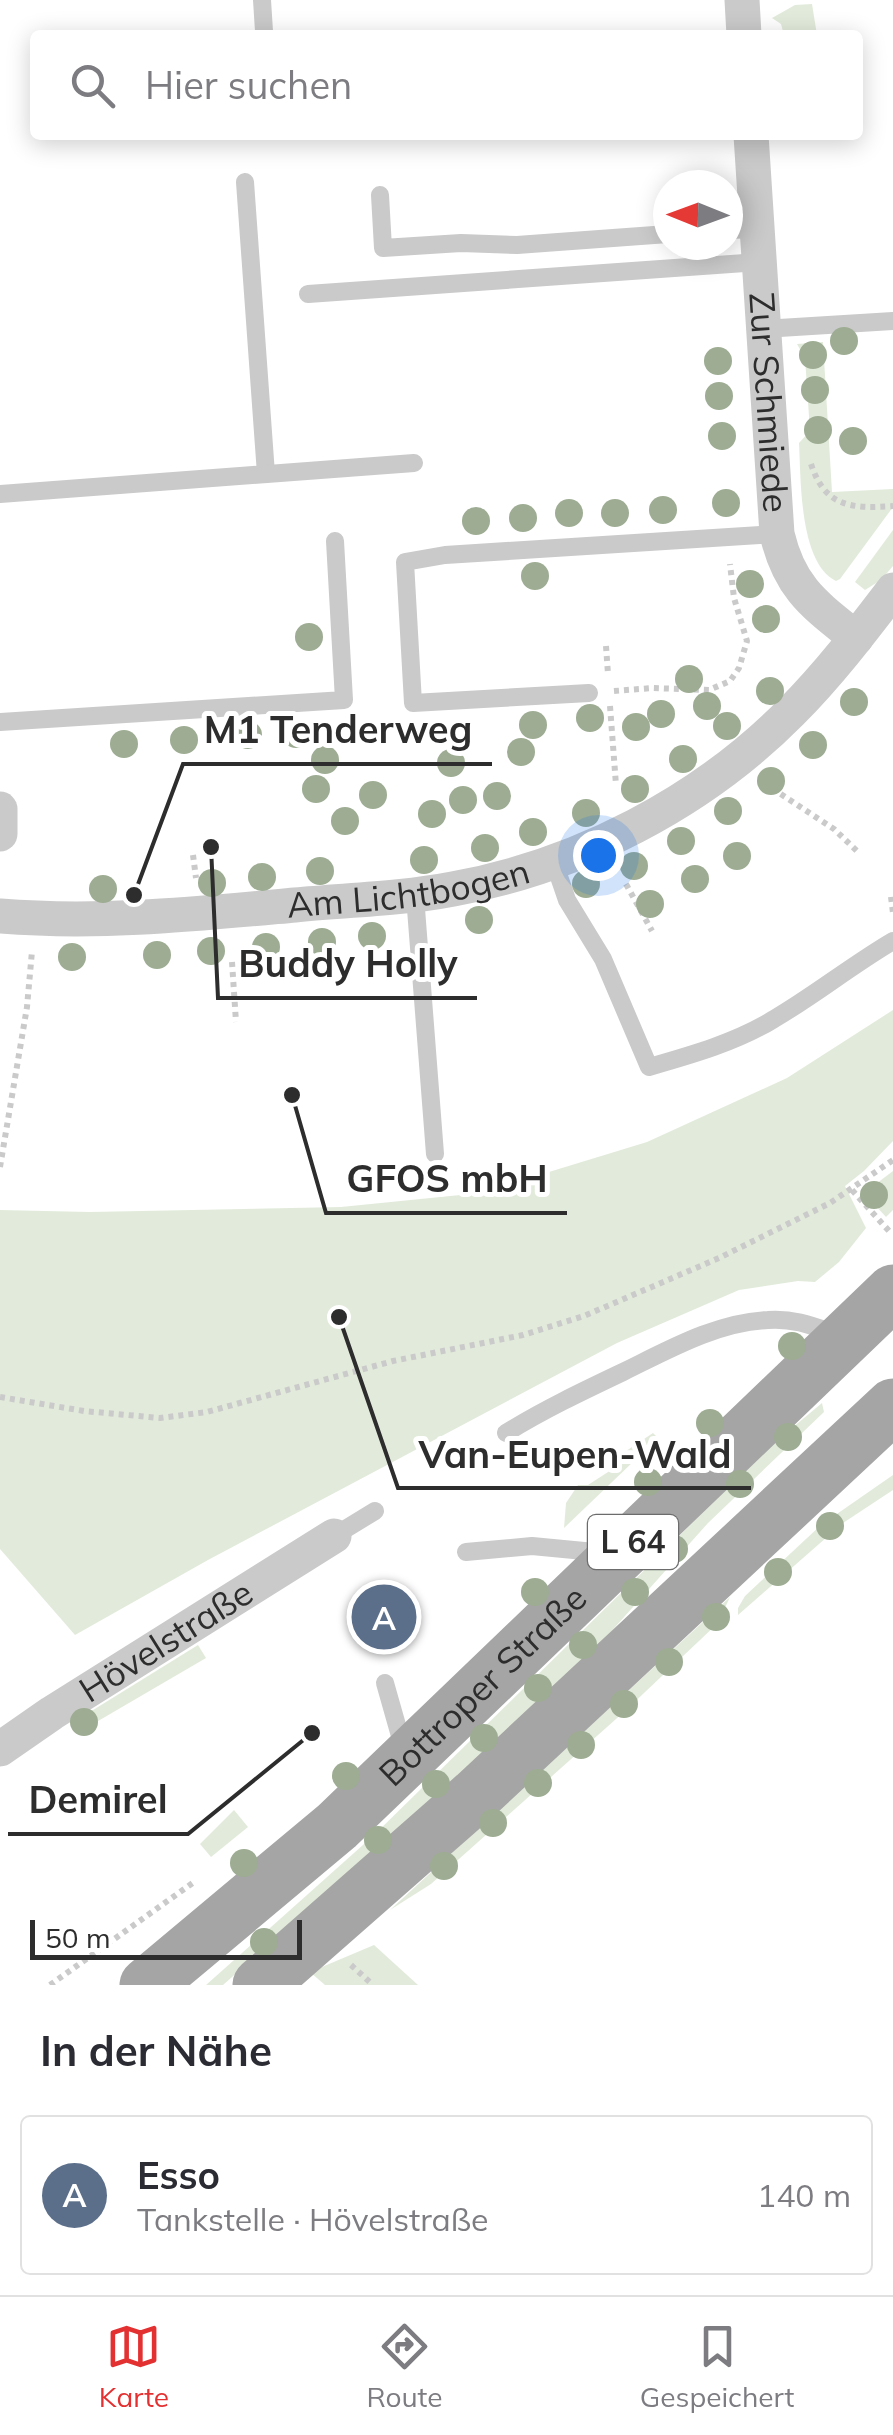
<!DOCTYPE html>
<html lang="de">
<head>
<meta charset="utf-8">
<style>
  body { margin:0; font-family:Mulish,sans-serif; background:#f7f7f7; color:#2b2b33 }
  .compass { position:absolute; left:653px; top:170px; width:90px; height:90px; border-radius:50%; background:#fff; box-shadow:0 5px 25px #0003; rotate:271deg }
  .scale { position:absolute; left:30px; bottom:25px; width:272px; box-sizing:border-box; padding-left:10px; border:5px solid #2d2d2d; border-top:0; font-size:28px; line-height:35px; white-space:nowrap; color:#2d2d2d; -webkit-text-stroke:8px #fff; paint-order:stroke }
  .you { position:absolute; left:598px; top:855px; width:35px; height:35px; margin:-25px; border:8px solid #fff; border-radius:50%; background:#1a73e8; box-shadow:0 0 0 15px #1a73e833 }
  .badge { display:grid; place-items:center; width:65px; height:65px; border-radius:50%; background:#e33132; color:#fff; font-size:32px; font-weight:700 }
  .pin { position:absolute; translate:-50% -50%; border:5px solid #fff; box-shadow:0 2px 10px #0006 }
  .list { margin:0; padding:0; list-style:none }
  h2 { display:flex; justify-content:space-between; align-items:center; height:130px; margin:0; padding:0 40px; font-size:42px }
  h2 small { font-size:32px; font-weight:400; color:#7c7c81 }
  .list li { display:grid; grid-template-columns:65px 1fr auto; gap:30px; align-items:center; box-sizing:border-box; height:160px; margin:0 20px 20px; padding:0 20px; border:2px solid #e1e1e2; border-radius:10px }
  .list b { display:block; font-size:38px; white-space:nowrap }
  .list p { margin:0; font-size:32px; white-space:nowrap; color:#7c7c81 }
  .list em { font-size:32px; font-style:normal; color:#7c7c81 }
  .icon { flex:none; width:55px; height:55px; fill:none; stroke:currentColor; stroke-width:2; stroke-linecap:round; stroke-linejoin:round }
  .map { position:relative; flex:none; width:893px; height:1985px; overflow:hidden }
  .search { position:absolute; background:#fff; box-shadow:0 5px 25px #0003; left:30px; right:30px; top:30px; height:110px; display:flex; align-items:center; gap:25px; box-sizing:border-box; padding:0 35px; border-radius:10px; color:#7c7c81; font-size:38px }
  .sheet { height:310px; background:#fff }
  nav { display:flex; justify-content:space-around; align-items:center; box-sizing:border-box; height:140px; border-top:2px solid #e1e1e2; background:#fff; font-size:28px; color:#7c7c81 }
  nav a { display:grid; justify-items:center; gap:5px }
  nav .on { color:#e33132 }
  .map>svg:first-child { display:block }
  .green { fill:#e2ebdb }
  .lines { fill:none; stroke-linecap:round; stroke-linejoin:round }
  .path { stroke:#cacaca; stroke-width:6; stroke-dasharray:5 5; stroke-linecap:butt }
  .service { stroke:#cacaca; stroke-width:18 }
  .minor { stroke:#cacaca; stroke-width:35 }
  .primary { stroke:#a5a5a5; stroke-width:55 }
  .tree { fill:#9dac93 }
  .labels { text-anchor:middle; stroke-width:10; stroke-linejoin:round; paint-order:stroke }
  .shield { fill:#fff; stroke:#6c6c6c; stroke-width:2.5 }
  .shield-label { font-size:32px; font-weight:bold; fill:#2d2d2d }
  .street-label { font-size:35px; fill:#2d2d2d; stroke:#fff }
  .leader { fill:none; stroke:#2d2d2d; stroke-width:4 }
  .callout-dot { fill:#2d2d2d; stroke:#fff; stroke-width:4 }
  .callout-label { font-size:38px; text-anchor:middle; font-weight:bold; fill:#2d2d2d; stroke:#fff; stroke-width:10; stroke-linejoin:round; paint-order:stroke }
</style>
</head>
<body>
<div class="map">
<svg width="893" height="1985" viewBox="0 0 893 1985">
  <rect width="100%" height="100%" fill="#fff"/>
  <!-- green -->
  <g class="green">
    <path d="M812,4l5,31h-33l-3,-11 -9,-6 23,-13z"/>
    <path d="M823,342l9,150 61,-3v18l-53,72 -4,2c-37,-18 -35,-102 -37,-138l11,-12 -5,-73 -8,-14z"/>
    <path d="M893,530v36l-12,14 -16,10 -10,-8z"/>
    <path d="M893,1010v131l-29,30 -19,15 21,42 -27,34 -24,20 -17,-1 -59,9 -122,53 -409,217 -133,75 -75,-86v-339l90,2 251,-5 139,-14 167,-51 140,-64z"/>
    <path d="M893,1171v39l-7,7 -22,-24z"/>
    <path d="M822,1403l2,9 -116,111 -133,149 -352,313h-17l167,-149 401,-393z"/>
    <path d="M653,1433l5,5 -94,90 2,-25 12,-18h10l37,-24 1,-10z"/>
    <path d="M893,1475v15l-50,33 -105,92v-7l7,-12 76,-71z"/>
    <path d="M730,1597l-12,26 -93,88 -194,173 -41,26z"/>
    <path d="M198,1645l8,13 -125,73h-6l2,-11z"/>
    <path d="M234,1810l14,17 -37,30 -11,-13z"/>
    <path d="M374,1945l44,40h-93l-15,-13z"/>
  </g>
  <g class="lines">
    <!-- path -->
    <g class="path">
      <path d="M811,464c14,43 40,45 82,42"/>
      <path d="M606,646l2,28"/>
      <path d="M614,691l39,-3 56,2 21,-9 9,-13 8,-27 -13,-43 -4,-34"/>
      <path d="M610,706l6,79"/>
      <path d="M764,783l70,46 25,24"/>
      <path d="M193,855l3,23"/>
      <path d="M626,884l26,47"/>
      <path d="M891,897l2,16"/>
      <path d="M232,962l4,60"/>
      <path d="M0,1167l27,-160 5,-56"/>
      <path d="M852,1190l37,41"/>
      <path d="M0,1397l84,14 76,7 47,-6 186,-51 130,-26 61,-19 135,-58 111,-55 63,-43"/>
      <path d="M351,1965l22,20"/>
      <path d="M50,1985l144,-103"/>
    </g>
    <!-- service -->
    <g class="service">
      <path d="M262,0l2,31"/>
      <path d="M245,182l21,292"/>
      <path d="M380,195l3,53 78,-5 56,2 151,-11"/>
      <path d="M728,230l29,-1"/>
      <path d="M308,294l451,-32"/>
      <path d="M763,329l130,-8"/>
      <path d="M0,494l414,-31"/>
      <path d="M589,693l-176,10 -8,-141 40,-7 332,-21"/>
      <path d="M0,722l344,-22 -9,-159"/>
      <path d="M554,862l13,38 36,59 46,108c42,-12 88,-25 125,-48 41,-24 78,-54 119,-78"/>
      <path d="M415,896l20,258"/>
      <path d="M506,1433c37,-23 77,-42 117,-61 45,-22 94,-50 145,-52 25,-2 45,6 68,14"/>
      <path d="M334,1536l41,-25"/>
      <path d="M466,1552l66,-6 73,7"/>
      <path d="M385,1683l19,67"/>
    </g>
    <!-- minor -->
    <g class="minor">
      <path d="M742,0l2,35"/>
      <path id="s1" d="M751,135l26,399c13,55 38,71 79,104"/>
      <path d="M0,809v25"/>
      <path id="s2" d="M0,916c99,8 196,-2 295,-11 53,-5 106,-6 158,-16 126,-23 248,-86 338,-177 37,-37 70,-80 102,-122"/>
      <path id="s3" d="M0,1749l52,-36 282,-177"/>
    </g>
    <!-- primary -->
    <g class="primary">
      <path id="s4" d="M147,1985l190,-159 556,-534"/>
      <path d="M260,1985l215,-189 418,-390"/>
    </g>
  </g>
  <!-- trees -->
  <g class="tree">
    <circle cx="844" cy="341" r="14"/>
    <circle cx="813" cy="355" r="14"/>
    <circle cx="718" cy="361" r="14"/>
    <circle cx="815" cy="390" r="14"/>
    <circle cx="719" cy="396" r="14"/>
    <circle cx="818" cy="430" r="14"/>
    <circle cx="722" cy="436" r="14"/>
    <circle cx="853" cy="441" r="14"/>
    <circle cx="726" cy="503" r="14"/>
    <circle cx="663" cy="510" r="14"/>
    <circle cx="569" cy="513" r="14"/>
    <circle cx="615" cy="513" r="14"/>
    <circle cx="523" cy="518" r="14"/>
    <circle cx="476" cy="521" r="14"/>
    <circle cx="535" cy="576" r="14"/>
    <circle cx="750" cy="584" r="14"/>
    <circle cx="766" cy="619" r="14"/>
    <circle cx="309" cy="637" r="14"/>
    <circle cx="689" cy="679" r="14"/>
    <circle cx="770" cy="691" r="14"/>
    <circle cx="854" cy="702" r="14"/>
    <circle cx="707" cy="706" r="14"/>
    <circle cx="661" cy="714" r="14"/>
    <circle cx="590" cy="718" r="14"/>
    <circle cx="533" cy="725" r="14"/>
    <circle cx="727" cy="726" r="14"/>
    <circle cx="636" cy="727" r="14"/>
    <circle cx="296" cy="734" r="14"/>
    <circle cx="248" cy="735" r="14"/>
    <circle cx="184" cy="740" r="14"/>
    <circle cx="124" cy="744" r="14"/>
    <circle cx="813" cy="745" r="14"/>
    <circle cx="521" cy="752" r="14"/>
    <circle cx="683" cy="759" r="14"/>
    <circle cx="325" cy="760" r="14"/>
    <circle cx="451" cy="763" r="14"/>
    <circle cx="771" cy="781" r="14"/>
    <circle cx="316" cy="789" r="14"/>
    <circle cx="635" cy="789" r="14"/>
    <circle cx="373" cy="795" r="14"/>
    <circle cx="497" cy="796" r="14"/>
    <circle cx="463" cy="800" r="14"/>
    <circle cx="728" cy="811" r="14"/>
    <circle cx="586" cy="813" r="14"/>
    <circle cx="432" cy="814" r="14"/>
    <circle cx="345" cy="821" r="14"/>
    <circle cx="533" cy="832" r="14"/>
    <circle cx="681" cy="841" r="14"/>
    <circle cx="485" cy="848" r="14"/>
    <circle cx="737" cy="856" r="14"/>
    <circle cx="424" cy="860" r="14"/>
    <circle cx="634" cy="866" r="14"/>
    <circle cx="320" cy="871" r="14"/>
    <circle cx="262" cy="877" r="14"/>
    <circle cx="695" cy="879" r="14"/>
    <circle cx="212" cy="883" r="14"/>
    <circle cx="586" cy="884" r="14"/>
    <circle cx="103" cy="889" r="14"/>
    <circle cx="650" cy="904" r="14"/>
    <circle cx="479" cy="920" r="14"/>
    <circle cx="372" cy="936" r="14"/>
    <circle cx="322" cy="942" r="14"/>
    <circle cx="266" cy="947" r="14"/>
    <circle cx="211" cy="951" r="14"/>
    <circle cx="157" cy="955" r="14"/>
    <circle cx="72" cy="957" r="14"/>
    <circle cx="874" cy="1195" r="14"/>
    <circle cx="792" cy="1346" r="14"/>
    <circle cx="710" cy="1423" r="14"/>
    <circle cx="788" cy="1437" r="14"/>
    <circle cx="648" cy="1482" r="14"/>
    <circle cx="740" cy="1484" r="14"/>
    <circle cx="830" cy="1526" r="14"/>
    <circle cx="674" cy="1549" r="14"/>
    <circle cx="778" cy="1572" r="14"/>
    <circle cx="535" cy="1592" r="14"/>
    <circle cx="635" cy="1592" r="14"/>
    <circle cx="716" cy="1617" r="14"/>
    <circle cx="583" cy="1645" r="14"/>
    <circle cx="669" cy="1662" r="14"/>
    <circle cx="538" cy="1688" r="14"/>
    <circle cx="624" cy="1704" r="14"/>
    <circle cx="84" cy="1722" r="14"/>
    <circle cx="484" cy="1738" r="14"/>
    <circle cx="581" cy="1745" r="14"/>
    <circle cx="346" cy="1776" r="14"/>
    <circle cx="538" cy="1783" r="14"/>
    <circle cx="436" cy="1784" r="14"/>
    <circle cx="493" cy="1823" r="14"/>
    <circle cx="378" cy="1840" r="14"/>
    <circle cx="244" cy="1863" r="14"/>
    <circle cx="444" cy="1866" r="14"/>
    <circle cx="264" cy="1942" r="14"/>
  </g>
  <g class="labels">
    <!-- shield labels -->
    <rect class="shield" x="588" y="1515" width="90" height="54" rx="8"/>
    <g class="shield-label">
      <text x="633" y="1553">L 64</text>
    </g>
    <!-- street labels -->
    <g class="street-label">
      <text dy="12" stroke="none"><textPath href="#s1" startOffset="268">Zur Schmiede</textPath></text>
      <text dy="12" stroke="none"><textPath href="#s2" startOffset="410">Am Lichtbogen</textPath></text>
      <text dy="12" stroke="none"><textPath href="#s3" startOffset="198">Hövelstraße</textPath></text>
      <text dy="12" stroke="none"><textPath href="#s4" startOffset="450">Bottroper Straße</textPath></text>
    </g>
  </g>
  <!-- callouts -->
  <path class="leader" d="M134 895L183 764H492M211 847L218 998H477M292 1095L326 1213H567M339 1317L398 1488H751M312 1733L188 1834H8"/>
  <g class="callout-dot">
    <circle cx="134" cy="895" r="10"/>
    <circle cx="211" cy="847" r="10"/>
    <circle cx="292" cy="1095" r="10"/>
    <circle cx="339" cy="1317" r="10"/>
    <circle cx="312" cy="1733" r="10"/>
  </g>
  <g class="callout-label">
    <text x="338" y="743">M1 Tenderweg</text>
    <text x="348" y="977">Buddy Holly</text>
    <text x="447" y="1192">GFOS mbH</text>
    <text x="575" y="1468">Van-Eupen-Wald</text>
    <text x="98" y="1813">Demirel</text>
  </g>
</svg>
<svg class="compass" viewBox="-18 -18 36 36"><path d="M0-13l5 13h-10z" fill="#e53935"/><path d="M0 13l5-13h-10z" fill="#7c7c81"/></svg>
<div class="scale">50 m</div>
<div class="you"></div>
<div class="pin badge" style="left:384px;top:1617px;background:#5c6f8a">A</div>
<div class="search"><svg class="icon" aria-label="search" viewBox="0 0 24 24"><circle cx="10" cy="10" r="6"/><path d="M15 15l6 6"/></svg>Hier suchen</div>
</div>
<section class="sheet">
<h2>In der Nähe<small></small></h2>
<ul class="list">
<li><span class="badge" style="background:#5c6f8a">A</span><div><b>Esso</b><p>Tankstelle · Hövelstraße</p></div><em>140 m</em></li>
</ul>
</section>
<nav>
<a class="on"><svg class="icon" aria-label="map" viewBox="0 0 24 24"><path d="M3 6l6-2 6 2 6-2v14l-6 2-6-2-6 2zM9 4v14M15 6v14"/></svg>Karte</a>
<a><svg class="icon" aria-label="directions" viewBox="0 0 24 24"><path d="M12 3l9 9-9 9-9-9zM9 14v-3h6M13 9l2 2-2 2"/></svg>Route</a>
<a><svg class="icon" aria-label="saved" viewBox="0 0 24 24"><path d="M7 4h10v16l-5-4-5 4z"/></svg>Gespeichert</a>
</nav>
</body>
</html>
